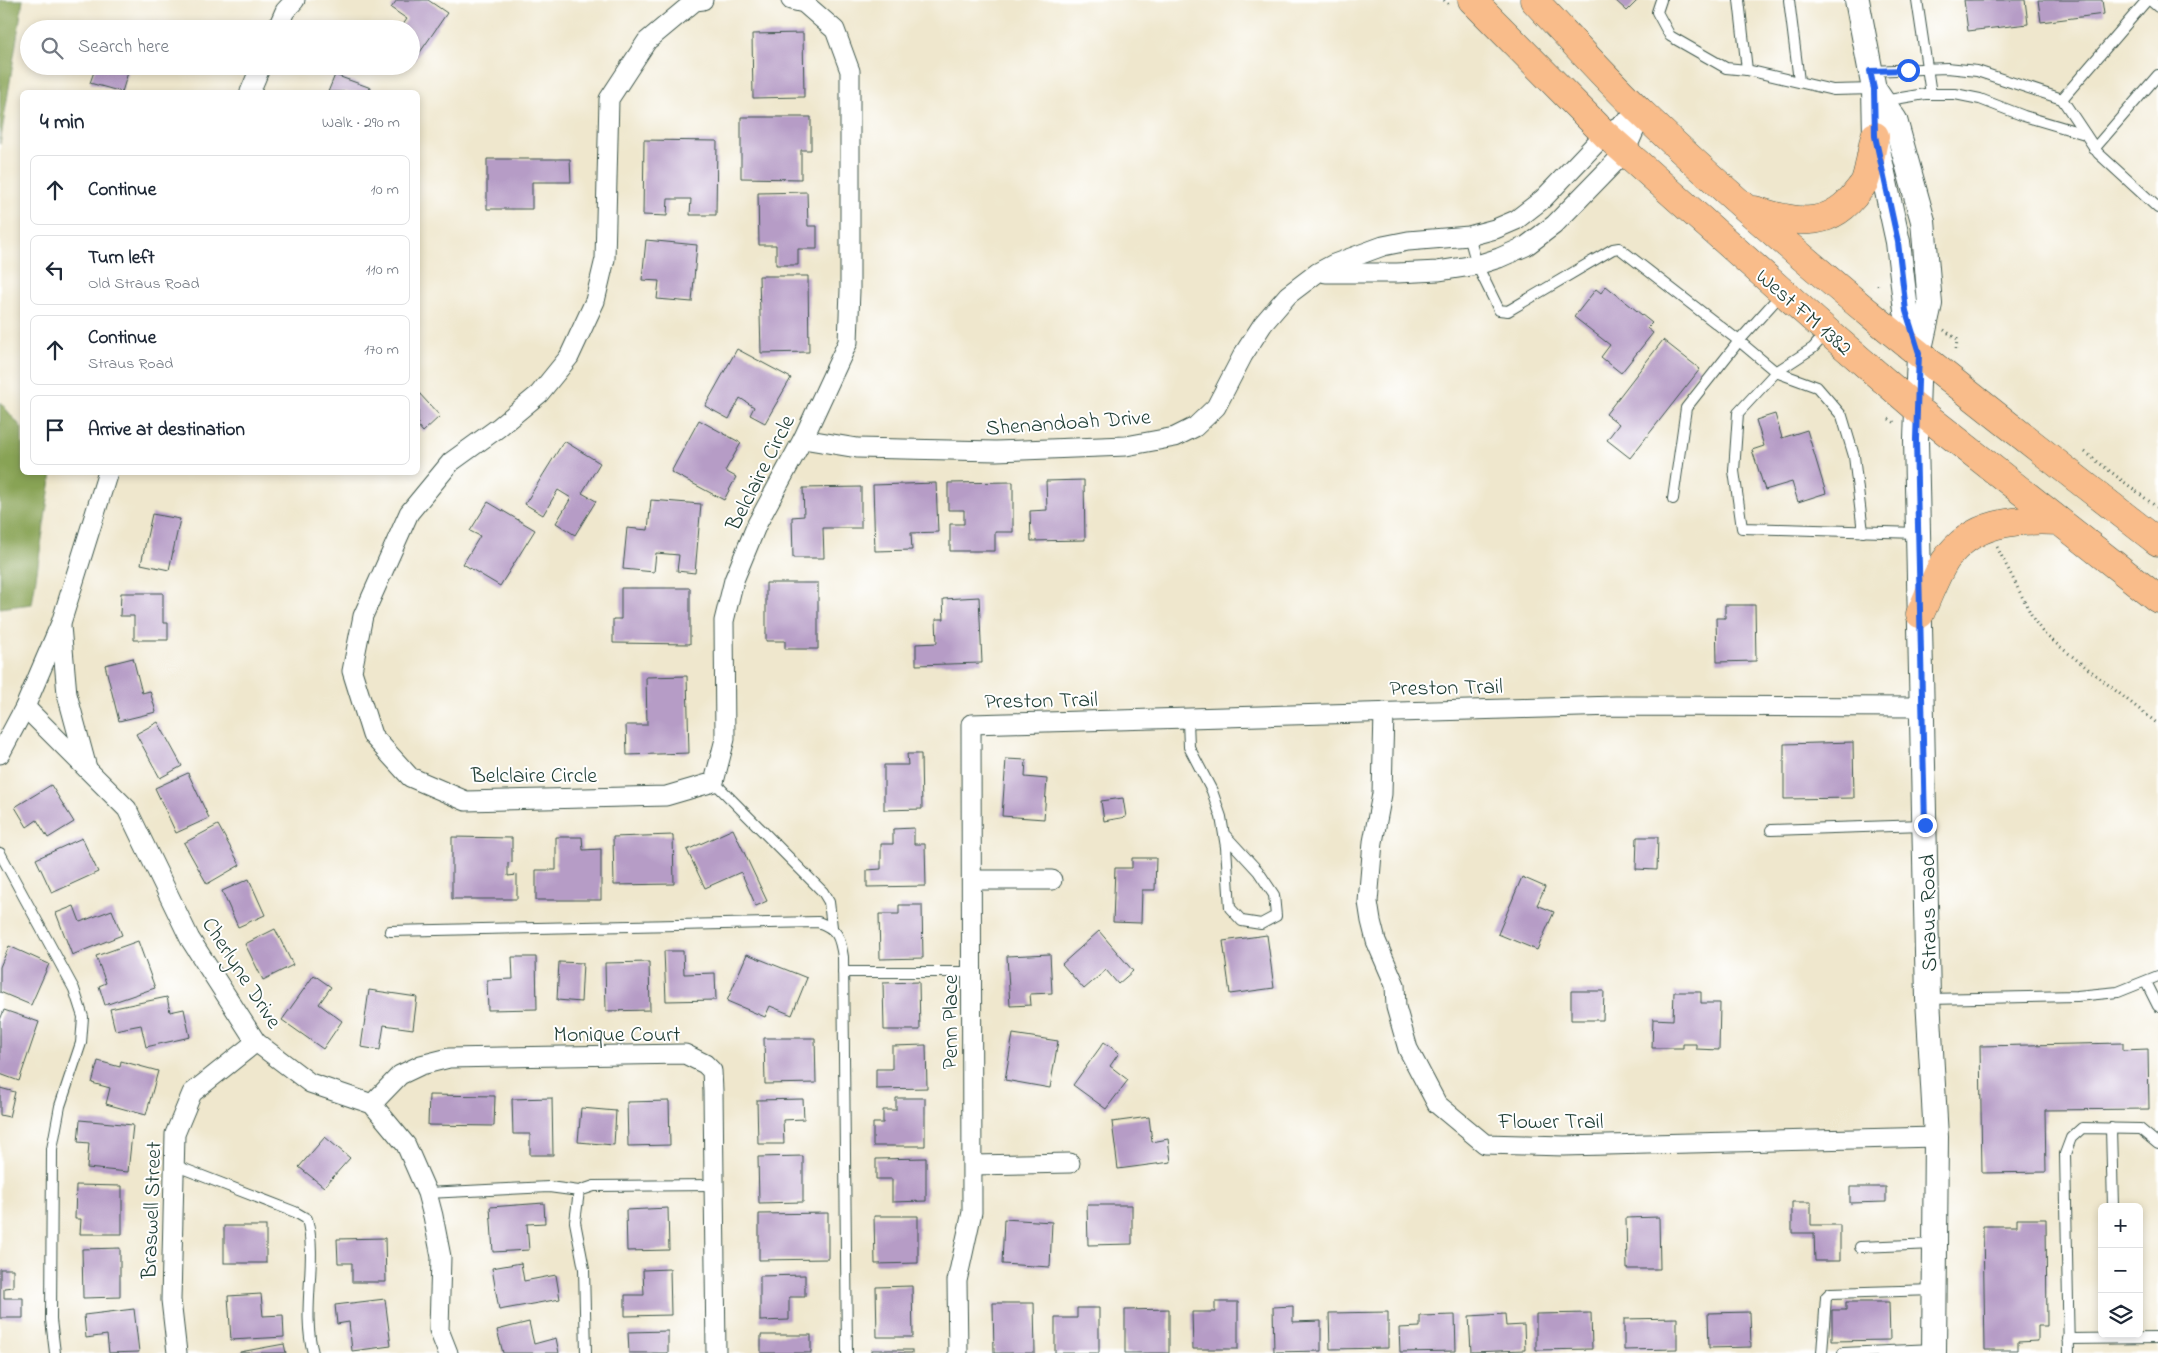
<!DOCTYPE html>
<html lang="en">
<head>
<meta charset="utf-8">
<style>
  body { margin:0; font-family:"Indie Flower",sans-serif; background:#f6f6f7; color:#1f2937 }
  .controls { position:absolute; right:15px; bottom:15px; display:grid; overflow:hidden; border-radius:8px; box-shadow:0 2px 8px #0003 }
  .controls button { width:45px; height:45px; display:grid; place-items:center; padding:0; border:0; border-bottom:1px solid #e0e1e3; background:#fff; color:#1f2937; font:25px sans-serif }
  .stop { position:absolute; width:15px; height:15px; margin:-11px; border:4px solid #2563eb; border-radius:50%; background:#fff }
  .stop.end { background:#2563eb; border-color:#fff; box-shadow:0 1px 5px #0008 }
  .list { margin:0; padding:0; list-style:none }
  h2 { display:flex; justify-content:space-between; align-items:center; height:65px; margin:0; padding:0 20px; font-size:21px }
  h2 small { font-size:16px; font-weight:400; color:#747a83 }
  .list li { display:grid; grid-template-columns:32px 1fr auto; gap:15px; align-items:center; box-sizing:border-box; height:70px; margin:0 10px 10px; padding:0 10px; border:1px solid #e0e1e3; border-radius:8px }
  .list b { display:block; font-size:19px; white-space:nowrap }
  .list p { margin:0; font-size:16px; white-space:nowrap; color:#747a83 }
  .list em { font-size:16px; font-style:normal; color:#747a83 }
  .icon { flex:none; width:28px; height:28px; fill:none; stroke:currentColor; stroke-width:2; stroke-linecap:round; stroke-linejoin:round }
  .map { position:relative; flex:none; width:2158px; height:1353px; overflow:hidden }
  .search { position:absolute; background:#fff; box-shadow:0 2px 8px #0003; left:20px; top:20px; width:400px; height:55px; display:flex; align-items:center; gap:12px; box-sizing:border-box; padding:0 18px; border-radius:28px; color:#747a83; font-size:19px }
  .panel { position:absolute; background:#fff; box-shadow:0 2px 8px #0003; left:20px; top:90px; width:400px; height:385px; border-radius:8px }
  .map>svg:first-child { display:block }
  .forest { fill:#88a355; stroke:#547044 }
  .building { fill:#b69cc6 }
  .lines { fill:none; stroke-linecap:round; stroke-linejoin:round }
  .service-casing { stroke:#3e564b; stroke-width:12 }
  .minor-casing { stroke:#3e564b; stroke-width:21 }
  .tertiary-casing { stroke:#3e564b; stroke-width:26 }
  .primary-casing { stroke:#3e564b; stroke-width:29 }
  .path { stroke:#3e564b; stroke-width:3; stroke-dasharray:1 4; stroke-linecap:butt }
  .service { stroke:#fff; stroke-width:10 }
  .minor { stroke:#fff; stroke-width:19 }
  .tertiary { stroke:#fff; stroke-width:24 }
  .primary { stroke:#f9bc8a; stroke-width:28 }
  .route { stroke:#2563eb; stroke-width:6 }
  .labels { text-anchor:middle; stroke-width:4; stroke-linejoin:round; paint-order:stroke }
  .street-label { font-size:22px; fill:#1f3d34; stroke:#fff }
</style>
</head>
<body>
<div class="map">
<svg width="2158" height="1353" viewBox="0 0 2158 1353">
  <rect width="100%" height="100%" fill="#fff"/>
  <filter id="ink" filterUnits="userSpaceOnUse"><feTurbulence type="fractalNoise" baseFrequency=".02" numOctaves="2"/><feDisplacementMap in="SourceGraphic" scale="10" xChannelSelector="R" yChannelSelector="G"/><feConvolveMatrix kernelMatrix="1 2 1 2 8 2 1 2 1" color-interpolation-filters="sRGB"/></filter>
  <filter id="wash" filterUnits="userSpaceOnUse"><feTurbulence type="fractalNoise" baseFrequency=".0096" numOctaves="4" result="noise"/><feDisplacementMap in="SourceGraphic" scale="20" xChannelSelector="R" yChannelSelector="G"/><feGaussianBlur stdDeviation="1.12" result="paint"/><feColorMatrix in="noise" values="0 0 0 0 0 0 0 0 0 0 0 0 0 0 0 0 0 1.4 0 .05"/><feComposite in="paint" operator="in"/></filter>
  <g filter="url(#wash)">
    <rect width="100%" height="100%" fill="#efe7cd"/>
    <!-- forest -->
    <g class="forest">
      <path d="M0,0h23l-23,144z"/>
      <path d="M0,402l22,26v44l30,1 -20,131 -32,4z"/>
    </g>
    <g id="blocks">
      <!-- building -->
      <g class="building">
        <path d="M397,0h31l19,13 -33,48 -3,-2v-30h-11l7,-10 -16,-11z"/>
        <path d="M1615,0h23l-11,11z"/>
        <path d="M1964,0h61l3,24 -60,7z"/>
        <path d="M2038,0h64l2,14 -63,8z"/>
        <path d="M803,33l1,64 -51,1 -1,-64z"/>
        <path d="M96,66h34l-8,26 -32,-9z"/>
        <path d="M335,75l36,13 -1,4h-42z"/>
        <path d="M741,117h70v33h-10v29l-60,-1z"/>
        <path d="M644,140l73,1 -1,74h-26l1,-16h-23l-1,17 -24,-1z"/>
        <path d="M487,159h83l1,23h-39v27h-45z"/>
        <path d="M807,192l1,34h9v23h-19v16h-22v-20h-17l-1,-52z"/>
        <path d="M646,240l51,5 -5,57 -35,-3 2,-18 -17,-1z"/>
        <path d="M759,276h49l1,76 -48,1z"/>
        <path d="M1606,286l46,37 -5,5 6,5 -32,40 -20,-16 9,-12 -36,-28 22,-28 5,4z"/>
        <path d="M1663,340l37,29 -70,89 -23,-18 12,-16 -13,-10z"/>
        <path d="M737,349l54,29 -26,45 -15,-8 4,-8 -14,-9 -11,21 -24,-13z"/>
        <path d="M418,392l22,24 -17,16 -5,-6z"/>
        <path d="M1775,414l7,24 25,-8 19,63 -28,9 -6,-20 -27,8 -13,-40 12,-4 -8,-26z"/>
        <path d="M699,420l42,23 -16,28 11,6 -12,23 -53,-28z"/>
        <path d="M564,441l36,22 -18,30 14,8 -21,34 -19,-12 15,-25 -13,-8 -15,25 -18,-11z"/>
        <path d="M1084,480l1,60 -54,1 -1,-30 17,-1 -1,-29z"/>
        <path d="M1013,482v50h-18v19h-45v-27h14v-14h-16v-27z"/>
        <path d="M936,483l2,49 -27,1 1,17 -37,1 -2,-66z"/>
        <path d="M861,487v41h-38l1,30h-31l-1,-41 12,-1 -1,-28z"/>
        <path d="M651,500l50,4 -6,69 -18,-2 2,-16 -23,-2 -2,19 -31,-3 4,-41 21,2z"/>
        <path d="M488,502l47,28 -35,56 -37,-22 17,-28 -10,-5z"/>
        <path d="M152,514l28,5 -11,51 -28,-6z"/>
        <path d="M766,583h52v66h-33v-8h-19z"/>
        <path d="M621,588h69v56l-77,-1v-24h8z"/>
        <path d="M121,593h42v30h5v17h-34v-24h-14z"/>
        <path d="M979,597l3,66 -66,2v-21l21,-1 -1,-24h8l-1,-20z"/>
        <path d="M1725,605h30l1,56 -39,1 -1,-44h9z"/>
        <path d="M133,658l9,35 8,-2 6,21 -37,9 -14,-56z"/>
        <path d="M687,676l2,77 -62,2 -1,-30h21l-1,-48z"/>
        <path d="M158,722l24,44 -22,12 -24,-44z"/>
        <path d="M1853,742l1,56 -70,1v-55z"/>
        <path d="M907,754h14l1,55 -38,1v-45h24z"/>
        <path d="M1006,759l20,1 -1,17 22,2 -3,40 -42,-3z"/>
        <path d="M188,773l21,45 -33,15 -21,-45z"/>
        <path d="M51,785l23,37 -26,16 -11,-18 -10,7 -12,-20z"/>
        <path d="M1123,798l3,19 -22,4 -3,-20z"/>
        <path d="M218,825l22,40 -33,19 -23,-41z"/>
        <path d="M914,828v16h11l1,42 -59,1v-17l14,-1v-25h12v-15z"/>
        <path d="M733,829l34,72 -11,5 -15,-34 -36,16 -18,-38z"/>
        <path d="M673,835l1,49 -60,1 -1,-48z"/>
        <path d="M452,837l60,1v24l-4,1v13l9,-1v24h-65z"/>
        <path d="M556,837h26l1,13 18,-1v51h-65v-30h20z"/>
        <path d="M1637,837h21l-1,33 -21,-1z"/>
        <path d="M82,838l16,34 -46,21 -16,-34z"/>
        <path d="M1132,858h24l-1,32h-13l-1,33 -28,-1 2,-54h17z"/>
        <path d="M1522,877l23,10 -8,18 17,7 -17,38 -39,-16z"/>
        <path d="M249,879l16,36 -27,12 -16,-36z"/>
        <path d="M899,905h23l1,53 -43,1 -1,-45h20z"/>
        <path d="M74,906l6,16 32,-12 10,25 -50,20 -16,-42z"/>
        <path d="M275,929l18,36 -30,15 -18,-36z"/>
        <path d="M1099,931l34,40 -15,13 -12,-14 -22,19 -22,-25z"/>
        <path d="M1267,935l7,53 -44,6 -7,-53z"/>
        <path d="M138,941l17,47 -50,17 -6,-19 7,-3 -10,-27z"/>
        <path d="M9,946l40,18 -18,41 -31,-13v-25z"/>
        <path d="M664,951h19l1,23 31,-1 1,27 -50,1z"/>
        <path d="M747,954l60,24 -15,37 -22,-9 -5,11 -38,-16z"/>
        <path d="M1050,954l2,39 -22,1 1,11 -21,1 -3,-50z"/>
        <path d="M512,957h24l1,52 -49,1 -1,-30 26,-1z"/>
        <path d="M559,962l24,1 -2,39 -24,-2z"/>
        <path d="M649,962l1,48 -44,1 -1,-48z"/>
        <path d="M314,975l17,12 -12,17 23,17 -19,28 -41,-29z"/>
        <path d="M919,982l1,48h-36l-1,-47z"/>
        <path d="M369,990l48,7 -4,32 -29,-4 -4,25 -19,-3z"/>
        <path d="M1571,991h33l-1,29h-32z"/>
        <path d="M1674,992h27v11h19l-1,47 -23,-1v-5h-13v4h-31l1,-29 20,1z"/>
        <path d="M167,997l3,15 14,-3 6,28 -44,10 -5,-22 -26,5 -5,-21z"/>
        <path d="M4,1010l35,12 -20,59 -19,-7v-54z"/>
        <path d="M1013,1034l45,7 -8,47 -45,-8z"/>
        <path d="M764,1038h51l1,45 -51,1z"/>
        <path d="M1104,1042l15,11 -9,13 18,14 -22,29 -33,-24z"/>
        <path d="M2123,1043v7l25,-1 1,60 -104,1 1,62 -64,1 -2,-127z"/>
        <path d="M926,1045l1,43 -51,1v-20h16v-23z"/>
        <path d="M98,1061l22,6 1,-6 37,10 -12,44 -40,-11 4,-16 -18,-5z"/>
        <path d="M0,1088l15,4 -6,25 -9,-2z"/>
        <path d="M429,1095l66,1 -1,30 -66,-1z"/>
        <path d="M552,1098l1,57h-23v-21h-17l-1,-35z"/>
        <path d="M896,1098h29v48h-52v-23h10v-13h13z"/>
        <path d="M803,1099l1,20 -21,1 1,24h-26l-1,-44z"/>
        <path d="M669,1101l1,44 -42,1 -1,-44z"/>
        <path d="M581,1108l35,3 -2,34 -36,-3z"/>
        <path d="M1149,1117l3,25 16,-3 3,23 -53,7 -6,-47z"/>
        <path d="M80,1120l53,5 -5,47 -41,-4 2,-25 -11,-1z"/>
        <path d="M325,1137l25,21 -26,29 -25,-20z"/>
        <path d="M803,1156v46l-44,1 -1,-46z"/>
        <path d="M926,1158v43l-34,1v-23h-16v-20z"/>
        <path d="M76,1185l46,1v48h-42l1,-15h-6z"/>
        <path d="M1850,1187h36v15l-36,1z"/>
        <path d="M1792,1202h19v23h29v36h-25l-1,-28h-22z"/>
        <path d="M544,1203l1,20 -18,1 2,26 -36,2 -3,-45z"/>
        <path d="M1087,1205h45v39l-44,1z"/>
        <path d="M668,1208l1,42 -42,1 -1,-41z"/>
        <path d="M828,1213v46l-69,1v-46z"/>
        <path d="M874,1216h44v47l-43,1z"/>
        <path d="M1659,1217l1,52h-33l-1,-51z"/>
        <path d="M1004,1219l48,3 -2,45 -48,-3z"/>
        <path d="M2017,1219h29l1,107h-9v15l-20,1v8h-33l-2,-124h34z"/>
        <rect x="224" y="1226" width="42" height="37"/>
        <path d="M385,1238l1,44h-34v-19h-14l-1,-24z"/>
        <path d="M120,1248v49l-37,1 -1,-49z"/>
        <path d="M521,1263l3,18 32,-6 4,24 -61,11 -7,-42z"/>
        <path d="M0,1269h13v18l-9,1v10h19v20h-23z"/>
        <path d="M670,1269l1,46 -46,1v-21h19l-1,-25z"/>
        <path d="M805,1275v22h-16v23l-29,1v-45z"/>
        <path d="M912,1286l1,51h-36l-1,-50z"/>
        <path d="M261,1294l2,22 20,-1 1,22 -53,3 -3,-44z"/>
        <path d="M385,1299l6,47 -39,5 -3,-29 -12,2 -2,-19z"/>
        <path d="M1215,1302h23v47h-45l-1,-37h23z"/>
        <path d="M1846,1302h43l1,38 -58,1v-31h14z"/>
        <path d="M993,1303h41l1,50h-41z"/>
        <path d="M1293,1306v16l28,-1v30l-47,1 -1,-45z"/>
        <path d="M1077,1308h22v45h-44v-35h22z"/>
        <path d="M134,1309l5,43 -30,1 -2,-18 -21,3 -2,-23z"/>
        <path d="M1169,1309v44h-44v-43z"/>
        <path d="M1388,1312v36l-58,1 -1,-36z"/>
        <path d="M1750,1312l1,35 -42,1 -1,-35z"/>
        <path d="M1591,1313l1,36 -56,1v-36z"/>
        <path d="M1505,1314l1,12 18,-1 1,25 -54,2 -2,-36z"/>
        <path d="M1455,1315l1,36 -56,1 -1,-24 21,-1v-11z"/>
        <path d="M1677,1318v31l-53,1v-31z"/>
        <path d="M529,1322l5,22 22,-6 3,15h-56l-6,-23z"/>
        <path d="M668,1331v22h-39l-1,-21z"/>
        <rect x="761" y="1335" width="50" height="18"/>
        <path d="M284,1344l2,9h-46v-1z"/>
        <rect x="872" y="1350" width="40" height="3"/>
      </g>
    </g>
  </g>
  <g filter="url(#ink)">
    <use href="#blocks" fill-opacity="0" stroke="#3e564b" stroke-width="1"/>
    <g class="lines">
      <defs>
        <g id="service">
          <path d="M1661,0l-4,12 13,24 56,32 21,2 86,20 41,-1"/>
          <path d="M1739,0l8,70"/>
          <path d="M1789,0l10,81"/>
          <path d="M1917,0l14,94"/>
          <path d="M2150,0l8,7"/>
          <path d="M1870,71l77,-3 30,3 85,28 36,54 60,55"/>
          <path d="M2062,99l85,-99"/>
          <path d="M1883,101l42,-7h30l25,5 44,17 61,18"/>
          <path d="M2094,149l64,-74"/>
          <path d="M1469,236l8,29 22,45 9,1 105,-62 6,-1 120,93 -53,67 -13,91"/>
          <path d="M1783,292l-44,49 37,31 41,15 25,29 12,40 9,76"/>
          <path d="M1827,332l-14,16 -37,24 -38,41 -4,58 8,57 176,5"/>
          <path d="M1188,720l1,27 23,44 9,26 5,30 4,61 12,13 19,3 15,-8 -2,-21 -16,-24 -34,-37"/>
          <path d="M714,782l109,110 6,10 3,25"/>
          <path d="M1771,830l153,-5"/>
          <path d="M0,853l74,136 9,28 -2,26 -21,63 -8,43 -1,171 4,33"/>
          <path d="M390,931l428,-9c20,7 22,15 25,35l4,396"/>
          <path d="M843,972h130"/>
          <path d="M2146,982l12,24"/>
          <path d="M1928,999l149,-3 41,-4 40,-16"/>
          <path d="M2111,1128l2,79"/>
          <path d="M174,1165l121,47 12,7c11,42 -6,90 6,134"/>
          <path d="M427,1193l122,-6 30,4"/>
          <path d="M1860,1247l75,-3"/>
          <path d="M2068,1339l90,-1"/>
          <path d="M586,1353l-2,-84 -9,-47 4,-31 15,-5 120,-1"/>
          <path d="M1822,1353l4,-56 4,-4 105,-3"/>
          <path d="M1843,1353l91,-4"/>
          <path d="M2069,1353l-4,-199 6,-16 11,-10 58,1 18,15"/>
        </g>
        <g id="minor">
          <path d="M703,0l-8,1 -48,40 -38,58 -4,160 -10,42 -26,56 -30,37 -41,34 -47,34 -42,51 -46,103 -11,55 20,64 38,42 56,24 200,-5 48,-14 11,-43 -1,-118 10,-41 23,-56 46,-85 45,-97 2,-52v-219l-15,-41 -31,-27 -13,-3"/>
          <path d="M277,29l8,-18 10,-11"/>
          <path d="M250,92l11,-26"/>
          <path d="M1326,273h71l41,-2 39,-6 22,-7 27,-12 28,-21 71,-73 17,-39"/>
          <path d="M803,439l54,9 139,3 130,-5 49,-9 20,-10 21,-20 27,-52 20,-31 25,-29 29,-22 17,-9 49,-18 25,-5 61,-5 26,-7 21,-9 27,-21 62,-65 37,-21"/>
          <path d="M61,626l6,68 20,74"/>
          <path d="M25,707l102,102 63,130 66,103 54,41 62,21 34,41 21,48 6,23 8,41 -2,73 9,23"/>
          <path d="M1384,712l-2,82 -9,48 -5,60 3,19 5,20 19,44 1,22 12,42 29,55 48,40 79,2 372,-9"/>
          <path d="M0,754l25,-47 36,-84 47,-151"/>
          <path d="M972,880h80"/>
          <path d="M372,1104l28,-29 21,-10 28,-7 236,-4 20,10 7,7 1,20 3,262"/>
          <path d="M973,1165l97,-2"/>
          <path d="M177,1353l-6,-53 4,-166 17,-41 64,-51"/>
          <path d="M958,1353l-1,-72 15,-69 -1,-488 645,-18 306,1"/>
        </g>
        <g id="tertiary">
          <path d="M1857,0l17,89 1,47 23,106 8,69 13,41"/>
          <path d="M1874,89l21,31 28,101 7,83 -11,49 -3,86 12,560 8,138 -2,216"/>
        </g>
        <g id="primary">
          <path d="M1472,0l133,134 223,198 88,76 242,191"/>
          <path d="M1534,0c36,38 71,78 109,114 161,154 339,291 515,428"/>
          <path d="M1755,210c37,12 71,20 99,-14 3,-5 9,-10 11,-15 5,-14 6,-31 10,-45"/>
          <path d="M1920,614c8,-17 15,-37 25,-53 27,-40 71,-42 114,-40"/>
        </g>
      </defs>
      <!-- service casing -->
      <use href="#service" class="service-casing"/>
      <!-- minor casing -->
      <use href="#minor" class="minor-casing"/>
      <!-- tertiary casing -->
      <use href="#tertiary" class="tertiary-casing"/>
      <!-- primary casing -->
      <use href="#primary" class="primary-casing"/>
      <!-- path -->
      <g class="path">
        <path d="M1444,0l6,6"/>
        <path d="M1878,285l1,4"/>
        <path d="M1944,330l13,9 -1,12"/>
        <path d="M1889,419l8,5"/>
        <path d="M2085,452l73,56"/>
        <path d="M1997,547l37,73 10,14 114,90"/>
      </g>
      <!-- service -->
      <use href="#service" class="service"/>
      <!-- minor -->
      <use href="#minor" class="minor"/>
      <!-- tertiary -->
      <use href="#tertiary" class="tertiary"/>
      <!-- primary -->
      <use href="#primary" class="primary"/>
    </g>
  </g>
  <g class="lines" filter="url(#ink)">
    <!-- route -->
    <path class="route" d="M1908,70l-38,1 4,18 1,47 23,106 8,69 13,42 -3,86 9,386"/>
  </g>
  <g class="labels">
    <!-- street labels -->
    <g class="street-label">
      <text transform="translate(1805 311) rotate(41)" y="8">West FM 1382</text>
      <text transform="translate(1068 421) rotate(-4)" y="8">Shenandoah Drive</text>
      <text transform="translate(759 472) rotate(-63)" y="8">Belclaire Circle</text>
      <text transform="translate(1446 686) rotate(-1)" y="8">Preston Trail</text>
      <text transform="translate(1041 699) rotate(-1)" y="8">Preston Trail</text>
      <text x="534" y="782">Belclaire Circle</text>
      <text transform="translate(1927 913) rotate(-91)" y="8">Straus Road</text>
      <text transform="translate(243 972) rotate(57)" y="8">Cherlyne Drive</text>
      <text transform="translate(949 1022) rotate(-90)" y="8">Penn Place</text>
      <text x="617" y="1041">Monique Court</text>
      <text x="1551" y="1128">Flower Trail</text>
      <text transform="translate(150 1210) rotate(-88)" y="8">Braswell Street</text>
    </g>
  </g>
</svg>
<div class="controls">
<button>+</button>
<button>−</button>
<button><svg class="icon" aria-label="layers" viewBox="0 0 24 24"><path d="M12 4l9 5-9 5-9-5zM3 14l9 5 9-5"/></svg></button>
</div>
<div class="stop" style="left:1908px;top:70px"></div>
<div class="stop end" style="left:1925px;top:825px"></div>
<div class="search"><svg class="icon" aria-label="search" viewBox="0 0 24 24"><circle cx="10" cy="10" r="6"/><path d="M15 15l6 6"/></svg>Search here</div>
<section class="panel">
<h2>4 min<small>Walk · 290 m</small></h2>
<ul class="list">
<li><svg class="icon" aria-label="ahead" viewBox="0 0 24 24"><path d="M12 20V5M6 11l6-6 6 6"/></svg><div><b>Continue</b></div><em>10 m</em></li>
<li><svg class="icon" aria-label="left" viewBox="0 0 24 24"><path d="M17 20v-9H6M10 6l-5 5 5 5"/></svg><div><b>Turn left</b><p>Old Straus Road</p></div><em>110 m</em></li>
<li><svg class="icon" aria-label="ahead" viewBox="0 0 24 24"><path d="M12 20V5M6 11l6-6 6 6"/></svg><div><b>Continue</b><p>Straus Road</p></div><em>170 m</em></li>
<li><svg class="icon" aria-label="arrive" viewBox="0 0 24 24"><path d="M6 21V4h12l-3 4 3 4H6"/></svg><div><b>Arrive at destination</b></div></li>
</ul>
</section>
</div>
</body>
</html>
